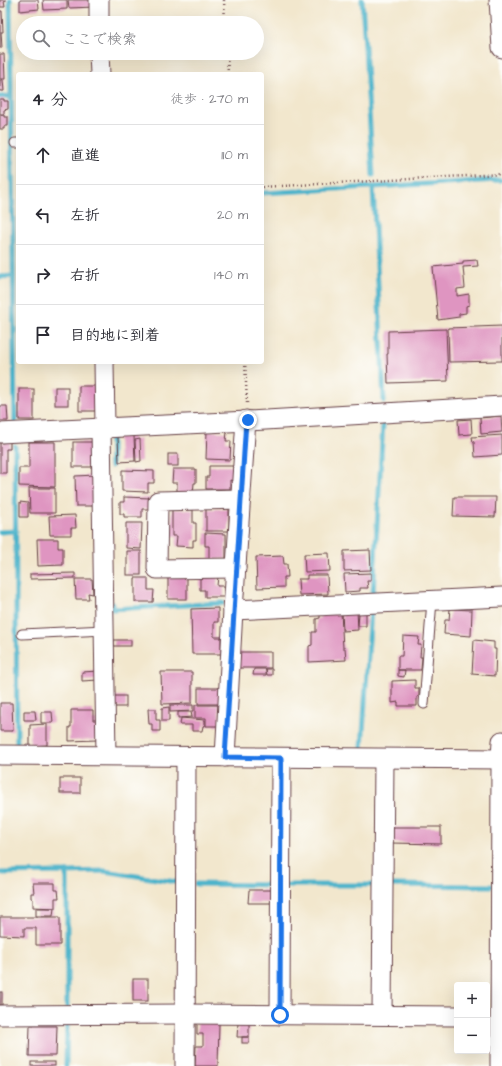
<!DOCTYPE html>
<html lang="ja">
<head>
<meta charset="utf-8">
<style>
  body { margin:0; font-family:"Architects Daughter","Klee One",sans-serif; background:#f2f2f3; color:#2b2b33 }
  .controls { position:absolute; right:12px; bottom:12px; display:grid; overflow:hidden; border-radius:4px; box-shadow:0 4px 16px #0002 }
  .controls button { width:36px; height:36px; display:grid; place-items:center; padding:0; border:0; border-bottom:1px solid #e1e1e2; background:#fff; color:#2b2b33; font:20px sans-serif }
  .stop { position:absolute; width:12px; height:12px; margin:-9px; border:3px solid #1a73e8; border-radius:50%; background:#fff }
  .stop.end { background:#1a73e8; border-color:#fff; box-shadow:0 1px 4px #0008 }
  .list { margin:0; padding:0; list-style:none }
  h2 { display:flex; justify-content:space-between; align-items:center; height:52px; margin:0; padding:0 16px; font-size:17px }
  h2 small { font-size:13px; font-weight:400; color:#7c7c81 }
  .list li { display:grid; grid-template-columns:26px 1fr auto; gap:12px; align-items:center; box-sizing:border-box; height:60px; padding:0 16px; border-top:1px solid #e1e1e2 }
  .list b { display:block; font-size:15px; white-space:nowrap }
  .list em { font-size:13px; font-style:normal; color:#7c7c81 }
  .icon { flex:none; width:22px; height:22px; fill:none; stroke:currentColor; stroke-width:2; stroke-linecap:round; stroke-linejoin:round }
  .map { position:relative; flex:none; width:502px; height:1066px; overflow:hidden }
  .search { position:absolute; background:#fff; box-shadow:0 4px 16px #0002; left:16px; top:16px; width:248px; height:44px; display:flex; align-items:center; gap:10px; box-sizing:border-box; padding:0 14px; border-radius:22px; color:#7c7c81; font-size:15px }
  .panel { position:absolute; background:#fff; box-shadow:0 4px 16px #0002; left:16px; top:72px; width:248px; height:292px; border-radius:4px }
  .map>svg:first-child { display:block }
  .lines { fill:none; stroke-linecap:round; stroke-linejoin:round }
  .stream { stroke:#4db4cb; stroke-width:5 }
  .building { fill:#df95c1 }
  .service-casing { stroke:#633d43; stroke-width:11 }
  .minor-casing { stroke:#633d43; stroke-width:21 }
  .path { stroke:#633d43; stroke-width:2.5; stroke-dasharray:1 3; stroke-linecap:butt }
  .service { stroke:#fff; stroke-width:9 }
  .minor { stroke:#fff; stroke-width:19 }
  .route { stroke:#1a73e8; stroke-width:5 }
</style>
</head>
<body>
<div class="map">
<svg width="502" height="1066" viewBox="0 0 502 1066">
  <rect width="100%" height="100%" fill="#fdfcf7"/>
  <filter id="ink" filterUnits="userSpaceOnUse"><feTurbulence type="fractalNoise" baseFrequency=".025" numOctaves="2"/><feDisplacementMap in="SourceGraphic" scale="8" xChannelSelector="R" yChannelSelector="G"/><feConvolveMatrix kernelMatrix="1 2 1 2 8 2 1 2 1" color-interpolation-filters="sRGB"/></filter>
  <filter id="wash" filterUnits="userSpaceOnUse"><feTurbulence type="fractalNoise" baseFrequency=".012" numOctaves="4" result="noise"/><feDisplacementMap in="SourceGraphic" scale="16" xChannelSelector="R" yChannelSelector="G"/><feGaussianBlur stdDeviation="0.9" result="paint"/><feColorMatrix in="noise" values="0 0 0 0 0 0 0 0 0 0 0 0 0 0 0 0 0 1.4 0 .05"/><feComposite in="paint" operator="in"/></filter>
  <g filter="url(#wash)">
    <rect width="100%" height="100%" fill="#f2e7cd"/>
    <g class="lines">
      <!-- stream -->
      <g class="stream">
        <path d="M10,0l5,422"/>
        <path d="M362,0l11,175"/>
        <path d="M0,97l11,-1"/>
        <path d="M373,187l11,214"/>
        <path d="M262,193l238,-13"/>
        <path d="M0,277l13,-1"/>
        <path d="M111,438v28"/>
        <path d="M15,446l2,298"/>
        <path d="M0,532l16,-1"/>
        <path d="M373,594l10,-170"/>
        <path d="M112,604v5l111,-6"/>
        <path d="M362,748l9,-138"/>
        <path d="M67,872l37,-1 72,11"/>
        <path d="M0,873l67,-1v134"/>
        <path d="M196,884l78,1"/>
        <path d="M286,885h92"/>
        <path d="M390,885l101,1"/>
        <path d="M66,1066l1,-44"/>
      </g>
    </g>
    <g id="blocks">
      <!-- building -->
      <g class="building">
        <path d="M0,0h6v1h-2l1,6h-5z"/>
        <path d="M20,0h18l1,9 -19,2z"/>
        <path d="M43,0h24v9l-23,1z"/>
        <path d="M68,0h26l1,7 -26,1z"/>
        <path d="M0,11h2l1,21h-2l1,16h-2z"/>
        <path d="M0,54h4l1,25h-5z"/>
        <path d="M0,80h3l1,11h-4z"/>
        <path d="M0,99h4v2h4v8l-4,1v4h-4z"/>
        <path d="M0,115h4v2h4v9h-4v3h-4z"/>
        <path d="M477,260l1,6 -15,1 2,21 -8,1v7l12,-2v11l-3,1v7l-7,1v3l-21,3 -5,-53 30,-3v-3z"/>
        <path d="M502,326v35l-53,1 -1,-34z"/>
        <path d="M446,329l2,52 -60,2 -1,-29h1v-23z"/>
        <path d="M79,386h18l3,25h-21z"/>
        <rect x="55" y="387" width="13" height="18"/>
        <rect x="19" y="389" width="15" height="31"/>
        <path d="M0,406h7l1,15h-8z"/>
        <path d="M501,416l1,16 -21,2 -1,-16z"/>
        <path d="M471,419l1,15 -13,1 -1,-15z"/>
        <path d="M207,431l20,1 -1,9h5l-1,19 -24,-1z"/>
        <path d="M502,435v20l-27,2 -1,-15h-1l-1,-5z"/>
        <path d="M134,436l1,25 -16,1 -1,-25z"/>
        <path d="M140,439l1,22 -5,1 -1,-22z"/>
        <path d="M10,442v7h-4v24h-6v-30z"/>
        <path d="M29,442h26v45l-36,-1v-18h10z"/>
        <rect x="73" y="442" width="21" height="25"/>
        <rect x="168" y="454" width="10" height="12"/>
        <path d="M209,466h24v15l-3,-1v9h-24v-12h3z"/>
        <path d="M173,469h23v14h-2l-1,11h-16v-11h-5z"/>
        <path d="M122,470l32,1v12h-6v9l-26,-1z"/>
        <path d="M96,475v31h-20l-1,-30z"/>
        <path d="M29,488h26v25h-25z"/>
        <path d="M124,497l26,1 -1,11h-7v8h-18v-3h-4v-12h4z"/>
        <path d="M454,497h42l-1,20 -42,-1z"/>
        <path d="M20,502l8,1v14h-8z"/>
        <path d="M172,509l21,1v13h3v17h-3v7l-17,-1 1,-10h-5z"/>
        <rect x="206" y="509" width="23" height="22"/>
        <path d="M75,515l1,13h-5v7h-21l-1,-19z"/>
        <path d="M126,523h16l-1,26 -15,-1z"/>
        <path d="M205,533l21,1v25h-17v-13h-4z"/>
        <path d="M37,539h21v9h5v17l-25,1z"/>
        <path d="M370,550l1,20 -27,1v-20z"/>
        <rect x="127" y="551" width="14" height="24"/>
        <path d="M329,553l1,18 -25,1 -1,-18z"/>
        <path d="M283,556l1,8h3l1,13h-4v10l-27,1 -1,-31z"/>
        <path d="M75,573v5l-45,1v-5z"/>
        <path d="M371,573v8h-4l1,7h-8v3l-15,1 -1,-18z"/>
        <path d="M307,575h20l1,19 -29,1 -1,-16h9z"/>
        <rect x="168" y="576" width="19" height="23"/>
        <path d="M200,576h18l-1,10h7v11h-19v-7h-5z"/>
        <path d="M135,578h13v12h6l-1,12h-18z"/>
        <path d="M75,579h17l1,15 -5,-1 1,6h-13z"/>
        <path d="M218,608v14h-4v15h7v17h-29l-1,-45z"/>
        <path d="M450,609l22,1 -1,26 -27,-2 1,-14h4z"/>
        <path d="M357,611l1,19 -15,1 -1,-19z"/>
        <path d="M341,612l2,36h2l1,12 -37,2v-16l3,-1v-13h4v-13l4,-1v-5z"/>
        <path d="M359,613h7v13h-8z"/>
        <path d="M403,636l16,1 -1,8h3l-1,12h2l-1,13h-23v-14h4z"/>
        <rect x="114" y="640" width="17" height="6"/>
        <path d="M474,640l20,2v7h2l-1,27 -23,-2z"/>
        <rect x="238" y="652" width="33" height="16"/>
        <path d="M254,669h12v6h-13z"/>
        <path d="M266,669h6v6h-5z"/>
        <path d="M398,670h7l-1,7 -6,-1z"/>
        <path d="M98,671v9l-16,1v-9z"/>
        <path d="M161,672h31v31l-30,1z"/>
        <path d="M415,680v8h4v8l-2,1v9h-19v-4l-6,1v-22z"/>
        <rect x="198" y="688" width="23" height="16"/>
        <rect x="114" y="696" width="12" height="11"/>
        <path d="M0,703h12l1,28h-13z"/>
        <path d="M170,705h23v6l-23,1z"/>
        <path d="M195,705h24l1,21h-14v-8h-11z"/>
        <path d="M169,707v14h-7v-13z"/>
        <path d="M148,709h8v11h4v11h-8v-7h-3z"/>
        <path d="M71,710h22v10h4v20l-28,1v-14h2z"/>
        <path d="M24,711h11l1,9h-12z"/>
        <path d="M41,712h11l1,11h-12z"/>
        <path d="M178,712h13l1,5 -14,1z"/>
        <path d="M181,718l24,2v6h-2l-1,5h-10v-6h-12z"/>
        <path d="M47,724v21l-17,1v-21z"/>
        <rect x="60" y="778" width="20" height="15"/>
        <path d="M391,827h50v17l-50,-1z"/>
        <path d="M33,883h22v7h3l1,8h-4v10l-22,-1v-8l-2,-1v-5h3z"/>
        <path d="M249,890h22v13h-23z"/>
        <path d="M36,908h18l-1,8h-17z"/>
        <path d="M0,917h60v28h-24v-17h-12v8l-24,-1z"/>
        <rect x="133" y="979" width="15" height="22"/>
        <rect x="0" y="992" width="2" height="13"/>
        <path d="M197,1023h22l-1,43h-23l1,-20h7v-12h-6z"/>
        <path d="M238,1023h11v14h-12z"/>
        <path d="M30,1026h27l-1,30h-27z"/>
        <rect x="242" y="1037" width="7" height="6"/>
        <rect x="31" y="1062" width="24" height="4"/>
      </g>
    </g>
  </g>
  <g filter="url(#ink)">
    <use href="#blocks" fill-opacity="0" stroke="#633d43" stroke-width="1"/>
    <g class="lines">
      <defs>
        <g id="service">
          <path d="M15,143h3"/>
          <path d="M22,634l83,-4"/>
          <path d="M424,704l8,-104"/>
        </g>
        <g id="minor">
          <path d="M99,0v23"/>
          <path d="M499,0l3,48"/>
          <path d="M99,53l1,21"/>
          <path d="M104,362l1,65"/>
          <path d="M101,427l5,328"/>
          <path d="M0,433l248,-12 254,-15"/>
          <path d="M236,568l-79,1 1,-68 83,-2"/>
          <path d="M233,610l269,-13"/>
          <path d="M0,755l502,4"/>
          <path d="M225,757l8,-147 13,-190"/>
          <path d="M0,1015l185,-1 272,2"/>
          <path d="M280,1015l1,-257"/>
          <path d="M382,1015l2,-256"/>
          <path d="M185,1066l1,-309"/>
          <path d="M500,1066l1,-307 1,-18"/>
        </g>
      </defs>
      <!-- service casing -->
      <use href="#service" class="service-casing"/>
      <!-- minor casing -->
      <use href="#minor" class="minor-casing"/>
      <!-- path -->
      <g class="path">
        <path d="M224,0l1,23"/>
        <path d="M227,53l1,21"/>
        <path d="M262,187l240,-13"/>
        <path d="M245,362l2,41"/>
      </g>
      <!-- service -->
      <use href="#service" class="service"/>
      <!-- minor -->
      <use href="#minor" class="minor"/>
    </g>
  </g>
  <g class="lines" filter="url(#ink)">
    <!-- route -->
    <path class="route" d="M248,420h-2l-21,337 56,1 -1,257"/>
  </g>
</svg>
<div class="controls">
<button>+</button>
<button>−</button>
</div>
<div class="stop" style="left:280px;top:1015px"></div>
<div class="stop end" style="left:248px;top:420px"></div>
<div class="search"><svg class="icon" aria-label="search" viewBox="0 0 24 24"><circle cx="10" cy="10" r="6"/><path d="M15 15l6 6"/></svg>ここで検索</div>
<section class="panel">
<h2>4 分<small>徒歩 · 270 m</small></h2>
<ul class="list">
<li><svg class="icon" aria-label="ahead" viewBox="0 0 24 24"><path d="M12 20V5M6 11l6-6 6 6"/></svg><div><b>直進</b></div><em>110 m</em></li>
<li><svg class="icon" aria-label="left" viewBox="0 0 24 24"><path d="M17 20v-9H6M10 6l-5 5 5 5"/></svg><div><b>左折</b></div><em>20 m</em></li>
<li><svg class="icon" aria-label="right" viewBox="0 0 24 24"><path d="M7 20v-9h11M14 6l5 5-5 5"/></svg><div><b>右折</b></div><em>140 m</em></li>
<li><svg class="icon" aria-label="arrive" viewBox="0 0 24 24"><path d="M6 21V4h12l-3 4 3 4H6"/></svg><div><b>目的地に到着</b></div></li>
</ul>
</section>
</div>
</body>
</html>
